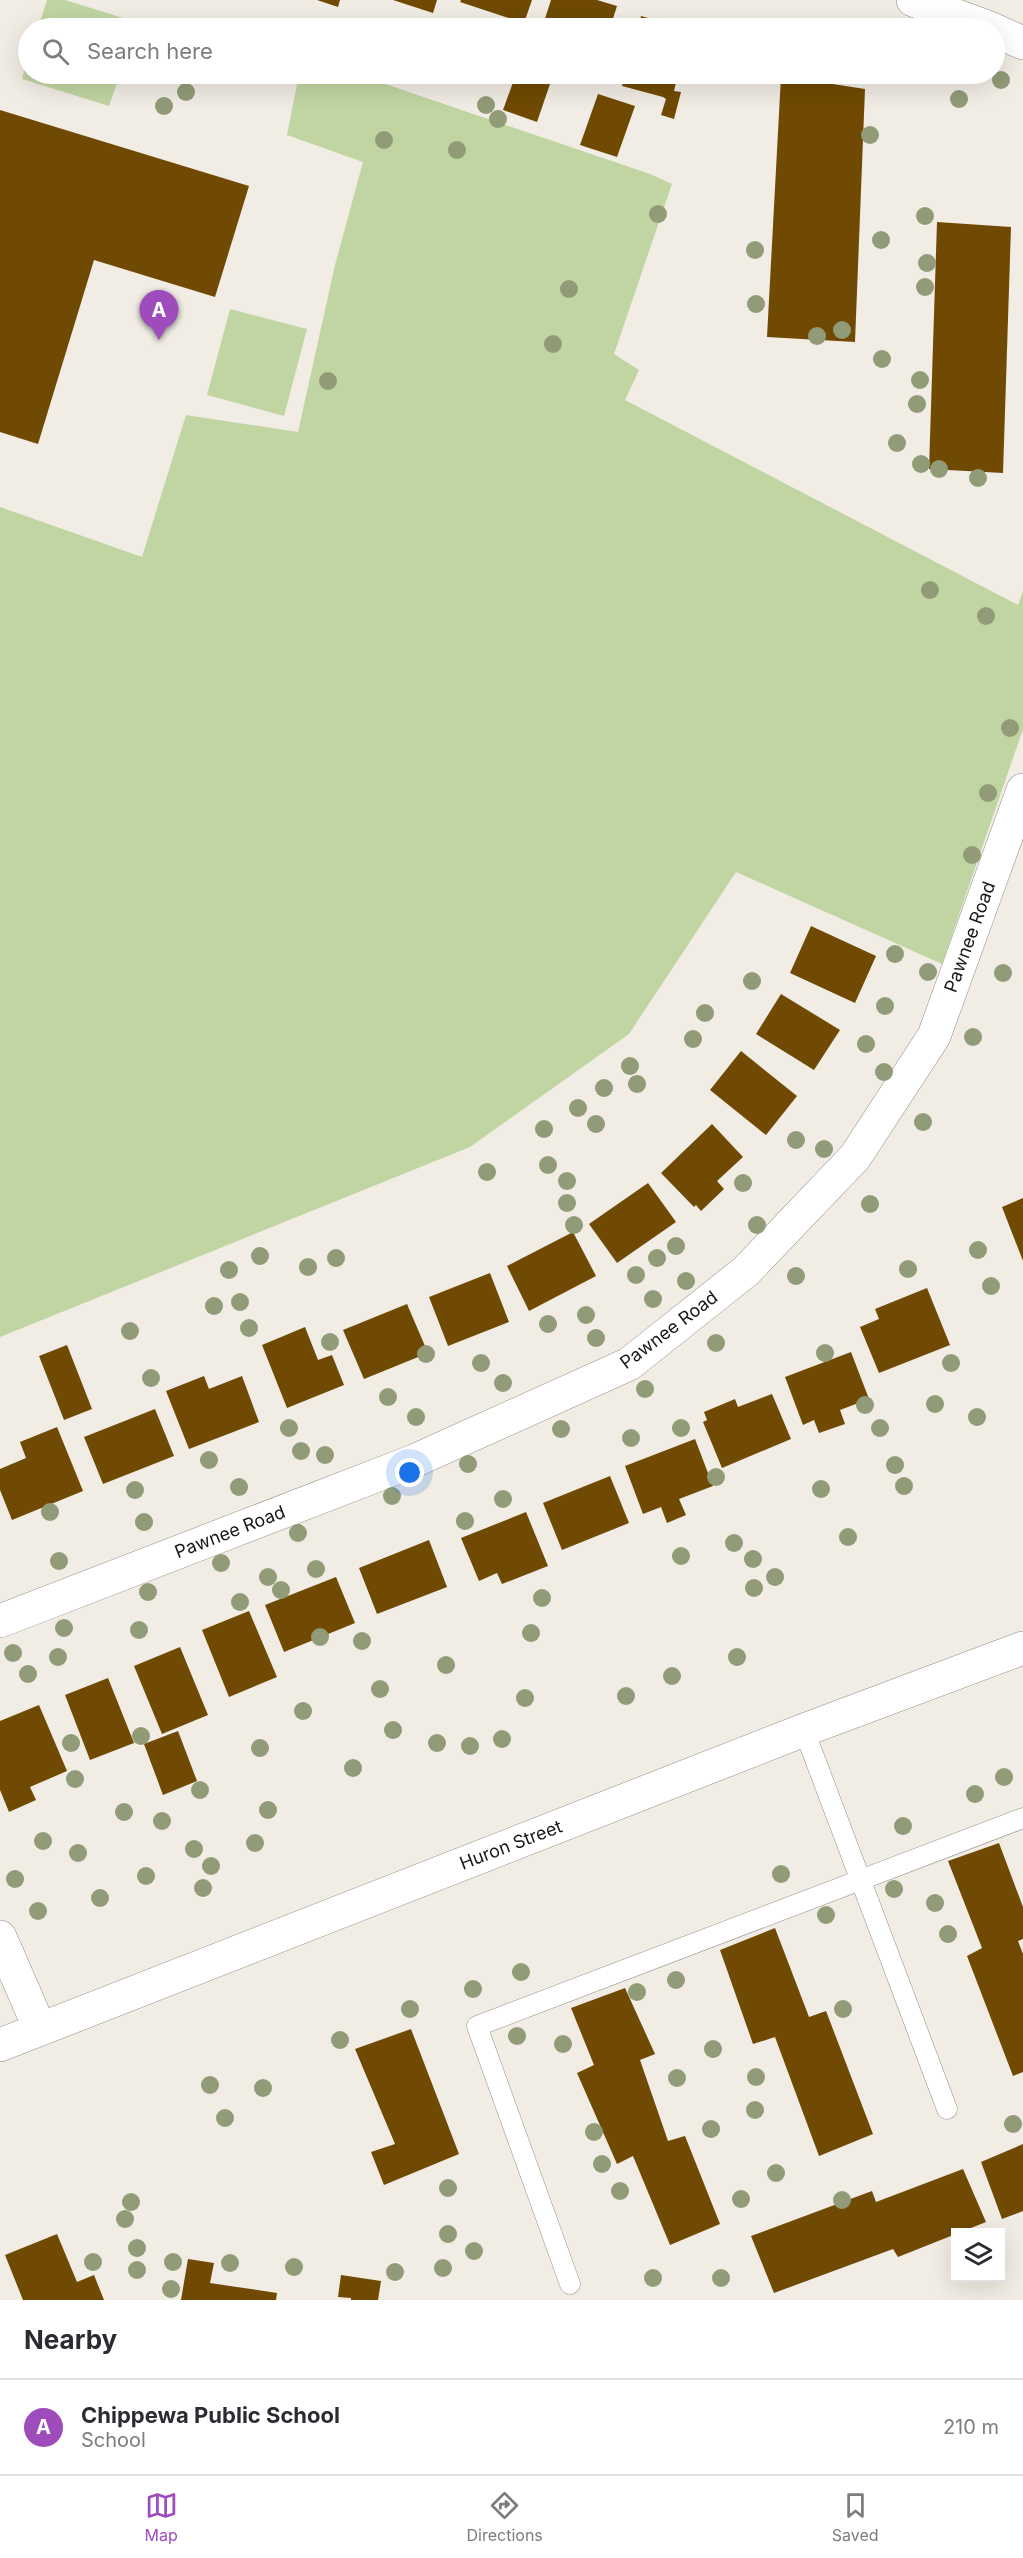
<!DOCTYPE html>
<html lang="en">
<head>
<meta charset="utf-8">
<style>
  body { margin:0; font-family:Inter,sans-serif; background:#f7f7f7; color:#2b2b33 }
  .controls { position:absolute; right:18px; bottom:18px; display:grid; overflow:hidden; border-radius:0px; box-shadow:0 6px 24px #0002 }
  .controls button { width:54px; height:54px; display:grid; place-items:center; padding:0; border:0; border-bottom:2px solid #e1e1e2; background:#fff; color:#2b2b33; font:30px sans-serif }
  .you { position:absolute; left:410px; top:1473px; width:21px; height:21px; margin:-15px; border:4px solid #fff; border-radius:50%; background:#1a73e8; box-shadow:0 0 0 9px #1a73e833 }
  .badge { display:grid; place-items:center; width:39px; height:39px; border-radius:50%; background:#9e4cbc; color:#fff; font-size:20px; font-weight:700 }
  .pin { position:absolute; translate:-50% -50px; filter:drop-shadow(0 2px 3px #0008) }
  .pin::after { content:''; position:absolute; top:32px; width:21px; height:18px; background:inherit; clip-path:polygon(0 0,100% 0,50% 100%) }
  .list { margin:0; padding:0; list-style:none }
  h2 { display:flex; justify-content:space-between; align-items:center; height:78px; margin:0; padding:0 24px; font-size:26px }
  h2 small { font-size:20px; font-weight:400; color:#7c7c81 }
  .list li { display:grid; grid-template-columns:39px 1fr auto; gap:18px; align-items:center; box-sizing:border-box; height:96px; padding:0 24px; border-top:2px solid #e1e1e2 }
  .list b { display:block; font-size:22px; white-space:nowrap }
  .list p { margin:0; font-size:20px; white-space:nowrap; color:#7c7c81 }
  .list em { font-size:20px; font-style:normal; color:#7c7c81 }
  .icon { flex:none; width:33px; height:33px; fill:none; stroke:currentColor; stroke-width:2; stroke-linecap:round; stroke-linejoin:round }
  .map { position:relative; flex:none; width:1023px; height:2300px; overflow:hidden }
  .search { position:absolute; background:#fff; box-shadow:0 6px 24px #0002; left:18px; right:18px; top:18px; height:66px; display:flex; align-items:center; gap:15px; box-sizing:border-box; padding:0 21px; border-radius:33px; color:#7c7c81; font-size:22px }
  .sheet { height:174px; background:#fff }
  nav { display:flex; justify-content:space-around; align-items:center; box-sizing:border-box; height:84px; border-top:2px solid #e1e1e2; background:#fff; font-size:16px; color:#7c7c81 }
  nav a { display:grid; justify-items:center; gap:3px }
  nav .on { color:#9e4cbc }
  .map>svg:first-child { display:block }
  .green { fill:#c1d5a2 }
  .building { fill:#704a02 }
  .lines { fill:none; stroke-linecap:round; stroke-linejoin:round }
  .service-casing { stroke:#938f88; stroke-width:21 }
  .minor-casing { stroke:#938f88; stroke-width:34 }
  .tertiary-casing { stroke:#938f88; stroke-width:34 }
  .secondary-casing { stroke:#938f88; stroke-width:34 }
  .service { stroke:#fff; stroke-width:20 }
  .minor { stroke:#fff; stroke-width:33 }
  .tertiary { stroke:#fff; stroke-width:33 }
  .secondary { stroke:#fff; stroke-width:33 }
  .tree { fill:#929b77 }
  .labels { text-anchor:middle; stroke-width:6; stroke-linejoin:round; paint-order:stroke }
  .street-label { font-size:18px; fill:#1a1815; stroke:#fff }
</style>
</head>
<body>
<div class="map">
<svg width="1023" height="2300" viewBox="0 0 1023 2300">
  <rect width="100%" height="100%" fill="#f1ece4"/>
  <!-- green -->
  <g class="green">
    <path d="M47,0h18l71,22 -2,6h-96z"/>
    <path d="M28,58v16h92l-11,32 -87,-27z"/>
    <path d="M299,74h57l294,100 22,10 -58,170 25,16 -14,30 393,205 5,-14v138l-81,235 -206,-92 -107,162 -159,113 -470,190v-830l142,50 44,-142 112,17 37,-167 28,-103 -76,-27z"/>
    <path d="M230,309l77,20 -23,87 -77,-21z"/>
  </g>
  <!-- building -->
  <g class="building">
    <path d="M317,0h23l-2,7z"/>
    <path d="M393,0h44l-4,13z"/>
    <path d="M461,0h71l-8,23 -64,-21z"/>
    <path d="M551,0h46l20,6 -7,22h-68z"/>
    <path d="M641,16l43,12h-46z"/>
    <path d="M516,74l34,10 -13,38 -34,-12z"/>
    <path d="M625,74h53l-4,17 7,1 -7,27 -13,-4 5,-16 -3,-2 -41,-11z"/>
    <path d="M781,76l84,13 -10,253 -88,-5z"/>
    <path d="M598,94l37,12 -18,51 -37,-12z"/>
    <path d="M0,110l249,76 -34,111 -121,-37 -56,184 -38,-12z"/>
    <path d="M937,222l74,5 -8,246 -74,-4z"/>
    <path d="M811,926l65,30 -21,47 -65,-30z"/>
    <path d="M781,994l59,36 -26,40 -58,-36z"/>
    <path d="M741,1051l56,45 -31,39 -56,-45z"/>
    <path d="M712,1124l31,33 -26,24 7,8 -23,22 -5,-6 -2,2 -33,-34z"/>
    <path d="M648,1183l28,39 -59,41 -28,-39z"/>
    <path d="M1023,1198v63l-21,-54z"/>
    <path d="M573,1232l23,44 -67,35 -22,-45z"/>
    <path d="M490,1273l19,49 -61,24 -19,-49z"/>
    <path d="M927,1288l23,57 -71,28 -19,-46 19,-8 -4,-10z"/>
    <path d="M407,1304l21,49 -64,26 -21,-49z"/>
    <path d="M305,1327l13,33 14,-5 12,30 -57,23 -25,-63z"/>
    <path d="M67,1345l25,64 -28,11 -25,-64z"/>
    <path d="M851,1352l18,47 -29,11 5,14 -26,9 -5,-13 -11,5 -18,-48z"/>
    <path d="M204,1376l5,13 33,-13 17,46 -70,27 -23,-58z"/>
    <path d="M772,1394l19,45 -69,29 -19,-46 4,-2 -3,-8 31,-13 3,8z"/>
    <path d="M155,1409l19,47 -71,28 -19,-47z"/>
    <path d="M57,1427l26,64 -71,29 -12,-30v-21l26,-11 -6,-16z"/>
    <path d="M695,1439l18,47 -34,13 7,16 -19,8 -6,-16 -18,7 -18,-48z"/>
    <path d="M610,1476l19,47 -67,27 -19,-47z"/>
    <path d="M526,1512l22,54 -46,18 -5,-11 -18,8 -18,-43z"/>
    <path d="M429,1540l18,47 -70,27 -18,-46z"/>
    <path d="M336,1577l19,46 -71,29 -19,-47z"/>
    <path d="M249,1611l28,66 -48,20 -27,-67z"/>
    <path d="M180,1647l28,68 -46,19 -28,-68z"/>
    <path d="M108,1678l26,65 -44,17 -25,-65z"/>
    <path d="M39,1705l28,66 -37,16 6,13 -27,12 -9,-22v-69z"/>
    <path d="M178,1731l19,50 -34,14 -19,-51z"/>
    <path d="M999,1843l24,64v32l-5,2 5,13v118l-10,4 -46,-120 15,-8 -34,-87z"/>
    <path d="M775,1928l34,89 17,-6 47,123 -54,22 -44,-119 -22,7 -33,-94z"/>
    <path d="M625,1988l30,66 -15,6 28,81 17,-5 35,88 -50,21 -37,-89 -16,8 -40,-91 17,-8 -23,-57z"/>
    <path d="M411,2029l48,125 -75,31 -13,-33 24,-8 -40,-95z"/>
    <path d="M1023,2144v67l-21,8 -21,-57z"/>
    <path d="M963,2169l23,53 -88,35 -5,-8 -119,44 -23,-57 121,-45 4,11z"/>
    <path d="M57,2234l20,48 17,-7 10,25h-81l-18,-45z"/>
    <path d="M188,2259l26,4 -4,20 67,10 -1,7h-95z"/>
    <path d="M341,2275l40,6 -3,19h-27v-2l-13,-1z"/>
  </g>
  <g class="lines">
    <defs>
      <g id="service">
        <path d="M804,1730l143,379"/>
        <path d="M570,2284l-93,-258 546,-208"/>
      </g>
      <g id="minor">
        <path d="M0,1621l414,-160 215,-97 117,-93 109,-114 79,-121 89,-246"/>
        <path d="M0,1937l40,92"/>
      </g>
      <g id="tertiary">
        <path d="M913,0l77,28"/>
        <path d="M994,30l29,13"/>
      </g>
      <path id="secondary" d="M0,2045l804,-315 219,-82"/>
    </defs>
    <!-- service casing -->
    <use href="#service" class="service-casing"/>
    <!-- minor casing -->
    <use href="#minor" class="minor-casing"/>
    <!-- tertiary casing -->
    <use href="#tertiary" class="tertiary-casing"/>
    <!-- secondary casing -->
    <use href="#secondary" class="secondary-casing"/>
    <!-- service -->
    <use href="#service" class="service"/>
    <!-- minor -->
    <use href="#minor" class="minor"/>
    <!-- tertiary -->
    <use href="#tertiary" class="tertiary"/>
    <!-- secondary -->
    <use href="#secondary" class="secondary"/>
  </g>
  <!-- trees -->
  <g class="tree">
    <circle cx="1001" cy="80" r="9"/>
    <circle cx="186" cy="92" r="9"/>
    <circle cx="959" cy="99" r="9"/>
    <circle cx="486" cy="105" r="9"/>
    <circle cx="164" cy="106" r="9"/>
    <circle cx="498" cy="119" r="9"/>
    <circle cx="870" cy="135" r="9"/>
    <circle cx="384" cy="140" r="9"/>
    <circle cx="457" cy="150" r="9"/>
    <circle cx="658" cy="214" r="9"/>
    <circle cx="925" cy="216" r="9"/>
    <circle cx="881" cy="240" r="9"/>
    <circle cx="755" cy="250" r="9"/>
    <circle cx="927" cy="263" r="9"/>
    <circle cx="925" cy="287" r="9"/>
    <circle cx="569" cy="289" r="9"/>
    <circle cx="756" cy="304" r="9"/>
    <circle cx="842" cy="330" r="9"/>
    <circle cx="817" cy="336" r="9"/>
    <circle cx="553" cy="344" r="9"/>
    <circle cx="882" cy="359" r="9"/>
    <circle cx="920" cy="380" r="9"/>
    <circle cx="328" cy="381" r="9"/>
    <circle cx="917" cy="404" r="9"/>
    <circle cx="897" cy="443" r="9"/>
    <circle cx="921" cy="464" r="9"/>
    <circle cx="939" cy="469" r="9"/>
    <circle cx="978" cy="478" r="9"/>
    <circle cx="930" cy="590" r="9"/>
    <circle cx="986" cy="616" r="9"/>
    <circle cx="1010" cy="728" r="9"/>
    <circle cx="988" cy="793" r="9"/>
    <circle cx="972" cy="855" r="9"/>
    <circle cx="895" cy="954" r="9"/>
    <circle cx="928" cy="972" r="9"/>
    <circle cx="1003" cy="973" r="9"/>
    <circle cx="752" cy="981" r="9"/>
    <circle cx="885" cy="1006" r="9"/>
    <circle cx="705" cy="1013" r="9"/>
    <circle cx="973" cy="1037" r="9"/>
    <circle cx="693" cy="1039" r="9"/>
    <circle cx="866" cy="1044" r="9"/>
    <circle cx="630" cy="1066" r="9"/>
    <circle cx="884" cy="1072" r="9"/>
    <circle cx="637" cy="1084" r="9"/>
    <circle cx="604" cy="1088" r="9"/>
    <circle cx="578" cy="1108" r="9"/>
    <circle cx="923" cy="1122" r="9"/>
    <circle cx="596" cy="1124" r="9"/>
    <circle cx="544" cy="1129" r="9"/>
    <circle cx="796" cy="1140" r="9"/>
    <circle cx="824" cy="1149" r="9"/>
    <circle cx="548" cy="1165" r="9"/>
    <circle cx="487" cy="1172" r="9"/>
    <circle cx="567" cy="1181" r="9"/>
    <circle cx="743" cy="1183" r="9"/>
    <circle cx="567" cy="1203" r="9"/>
    <circle cx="870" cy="1204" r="9"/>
    <circle cx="574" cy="1225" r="9"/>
    <circle cx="757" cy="1225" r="9"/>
    <circle cx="676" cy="1246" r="9"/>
    <circle cx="978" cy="1250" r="9"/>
    <circle cx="260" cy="1256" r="9"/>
    <circle cx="336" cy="1258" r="9"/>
    <circle cx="657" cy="1258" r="9"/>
    <circle cx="308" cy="1267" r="9"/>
    <circle cx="908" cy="1269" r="9"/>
    <circle cx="229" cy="1270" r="9"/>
    <circle cx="636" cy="1275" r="9"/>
    <circle cx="796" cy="1276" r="9"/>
    <circle cx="686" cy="1281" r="9"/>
    <circle cx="991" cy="1286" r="9"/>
    <circle cx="653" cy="1299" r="9"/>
    <circle cx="240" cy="1302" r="9"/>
    <circle cx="214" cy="1306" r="9"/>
    <circle cx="586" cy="1315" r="9"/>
    <circle cx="548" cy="1324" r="9"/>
    <circle cx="249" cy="1328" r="9"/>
    <circle cx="130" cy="1331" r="9"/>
    <circle cx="596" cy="1338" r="9"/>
    <circle cx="330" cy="1342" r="9"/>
    <circle cx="716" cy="1343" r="9"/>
    <circle cx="825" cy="1353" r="9"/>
    <circle cx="426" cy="1354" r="9"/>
    <circle cx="481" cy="1363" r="9"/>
    <circle cx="951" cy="1363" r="9"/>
    <circle cx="151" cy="1378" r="9"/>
    <circle cx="503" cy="1383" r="9"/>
    <circle cx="645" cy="1389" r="9"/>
    <circle cx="388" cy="1397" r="9"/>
    <circle cx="935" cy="1404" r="9"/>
    <circle cx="865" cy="1405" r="9"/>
    <circle cx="416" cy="1417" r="9"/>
    <circle cx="977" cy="1417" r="9"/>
    <circle cx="289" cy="1428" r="9"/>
    <circle cx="681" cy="1428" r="9"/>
    <circle cx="880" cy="1428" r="9"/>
    <circle cx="561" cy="1429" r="9"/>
    <circle cx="631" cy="1438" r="9"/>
    <circle cx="301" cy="1451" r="9"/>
    <circle cx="325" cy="1455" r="9"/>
    <circle cx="209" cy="1460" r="9"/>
    <circle cx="468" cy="1464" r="9"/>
    <circle cx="895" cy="1465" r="9"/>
    <circle cx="716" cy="1477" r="9"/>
    <circle cx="904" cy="1486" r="9"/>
    <circle cx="239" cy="1487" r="9"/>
    <circle cx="821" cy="1489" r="9"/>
    <circle cx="135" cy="1490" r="9"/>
    <circle cx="392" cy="1496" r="9"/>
    <circle cx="503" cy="1499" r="9"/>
    <circle cx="50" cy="1512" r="9"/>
    <circle cx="465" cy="1521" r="9"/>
    <circle cx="144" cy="1522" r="9"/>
    <circle cx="298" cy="1533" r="9"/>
    <circle cx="848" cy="1537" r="9"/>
    <circle cx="734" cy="1543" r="9"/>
    <circle cx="681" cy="1556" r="9"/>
    <circle cx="753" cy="1559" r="9"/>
    <circle cx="59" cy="1561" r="9"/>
    <circle cx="221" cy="1563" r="9"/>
    <circle cx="316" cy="1569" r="9"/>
    <circle cx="268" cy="1577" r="9"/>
    <circle cx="775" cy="1577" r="9"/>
    <circle cx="754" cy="1588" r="9"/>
    <circle cx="281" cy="1590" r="9"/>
    <circle cx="148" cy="1592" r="9"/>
    <circle cx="542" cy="1598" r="9"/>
    <circle cx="240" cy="1602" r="9"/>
    <circle cx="64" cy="1628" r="9"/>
    <circle cx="139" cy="1630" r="9"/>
    <circle cx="531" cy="1633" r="9"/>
    <circle cx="320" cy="1637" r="9"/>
    <circle cx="362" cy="1641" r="9"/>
    <circle cx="13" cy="1653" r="9"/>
    <circle cx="58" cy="1657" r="9"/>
    <circle cx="737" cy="1657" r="9"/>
    <circle cx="446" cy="1665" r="9"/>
    <circle cx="28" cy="1674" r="9"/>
    <circle cx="672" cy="1676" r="9"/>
    <circle cx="380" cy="1689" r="9"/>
    <circle cx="626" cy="1696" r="9"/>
    <circle cx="525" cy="1698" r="9"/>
    <circle cx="303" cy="1711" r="9"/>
    <circle cx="393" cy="1730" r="9"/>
    <circle cx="141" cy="1736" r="9"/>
    <circle cx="502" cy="1739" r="9"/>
    <circle cx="71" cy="1743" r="9"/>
    <circle cx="437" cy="1743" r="9"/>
    <circle cx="470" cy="1746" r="9"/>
    <circle cx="260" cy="1748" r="9"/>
    <circle cx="353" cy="1768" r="9"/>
    <circle cx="1004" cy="1777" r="9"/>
    <circle cx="75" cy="1779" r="9"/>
    <circle cx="200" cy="1790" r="9"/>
    <circle cx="975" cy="1794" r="9"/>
    <circle cx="268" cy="1810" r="9"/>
    <circle cx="124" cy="1812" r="9"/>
    <circle cx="162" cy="1821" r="9"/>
    <circle cx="903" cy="1826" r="9"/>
    <circle cx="43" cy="1841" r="9"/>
    <circle cx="255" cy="1843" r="9"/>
    <circle cx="194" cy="1849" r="9"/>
    <circle cx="78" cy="1853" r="9"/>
    <circle cx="211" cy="1866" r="9"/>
    <circle cx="781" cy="1874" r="9"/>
    <circle cx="146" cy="1876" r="9"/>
    <circle cx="15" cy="1879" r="9"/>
    <circle cx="203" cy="1888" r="9"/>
    <circle cx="894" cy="1889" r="9"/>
    <circle cx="100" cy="1898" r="9"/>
    <circle cx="935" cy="1903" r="9"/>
    <circle cx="38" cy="1911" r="9"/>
    <circle cx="826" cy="1915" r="9"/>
    <circle cx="948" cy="1934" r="9"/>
    <circle cx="521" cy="1972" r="9"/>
    <circle cx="676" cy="1980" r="9"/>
    <circle cx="473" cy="1989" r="9"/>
    <circle cx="637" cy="1992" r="9"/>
    <circle cx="410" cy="2009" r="9"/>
    <circle cx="843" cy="2009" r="9"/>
    <circle cx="517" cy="2036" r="9"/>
    <circle cx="340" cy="2040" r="9"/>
    <circle cx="563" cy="2044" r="9"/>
    <circle cx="713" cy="2049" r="9"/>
    <circle cx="756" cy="2077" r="9"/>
    <circle cx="677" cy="2078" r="9"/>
    <circle cx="210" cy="2085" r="9"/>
    <circle cx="263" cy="2088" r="9"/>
    <circle cx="755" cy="2110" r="9"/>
    <circle cx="225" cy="2118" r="9"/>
    <circle cx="1013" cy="2124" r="9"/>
    <circle cx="711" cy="2129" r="9"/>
    <circle cx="594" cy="2132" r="9"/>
    <circle cx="602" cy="2164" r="9"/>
    <circle cx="776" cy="2173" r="9"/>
    <circle cx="448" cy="2188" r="9"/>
    <circle cx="620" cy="2191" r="9"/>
    <circle cx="741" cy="2199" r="9"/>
    <circle cx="842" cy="2200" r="9"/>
    <circle cx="131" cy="2202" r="9"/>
    <circle cx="125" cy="2219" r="9"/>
    <circle cx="448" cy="2234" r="9"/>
    <circle cx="137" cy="2248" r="9"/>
    <circle cx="474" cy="2251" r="9"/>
    <circle cx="93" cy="2262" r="9"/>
    <circle cx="173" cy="2262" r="9"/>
    <circle cx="230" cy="2263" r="9"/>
    <circle cx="294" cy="2267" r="9"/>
    <circle cx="443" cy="2268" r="9"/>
    <circle cx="137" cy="2270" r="9"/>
    <circle cx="395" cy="2272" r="9"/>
    <circle cx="653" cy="2278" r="9"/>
    <circle cx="721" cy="2278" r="9"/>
    <circle cx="171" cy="2289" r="9"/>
  </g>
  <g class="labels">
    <!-- street labels -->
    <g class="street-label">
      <text transform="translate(970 937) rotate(-70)" y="6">Pawnee Road</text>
      <text transform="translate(669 1330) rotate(-37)" y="6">Pawnee Road</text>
      <text transform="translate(230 1532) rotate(-21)" y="6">Pawnee Road</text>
      <text transform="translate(511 1845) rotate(-21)" y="6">Huron Street</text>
    </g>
  </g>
</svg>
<div class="controls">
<button><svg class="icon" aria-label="layers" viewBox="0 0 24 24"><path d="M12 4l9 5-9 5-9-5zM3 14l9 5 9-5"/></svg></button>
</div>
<div class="you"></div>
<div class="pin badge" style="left:159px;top:340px">A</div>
<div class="search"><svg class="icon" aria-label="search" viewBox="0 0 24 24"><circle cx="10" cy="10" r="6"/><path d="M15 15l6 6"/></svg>Search here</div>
</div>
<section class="sheet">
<h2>Nearby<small></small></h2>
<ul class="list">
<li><span class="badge">A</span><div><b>Chippewa Public School</b><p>School</p></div><em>210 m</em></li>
</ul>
</section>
<nav>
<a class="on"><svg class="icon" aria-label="map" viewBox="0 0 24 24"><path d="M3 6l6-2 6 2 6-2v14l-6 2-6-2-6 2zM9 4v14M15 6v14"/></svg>Map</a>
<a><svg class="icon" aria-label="directions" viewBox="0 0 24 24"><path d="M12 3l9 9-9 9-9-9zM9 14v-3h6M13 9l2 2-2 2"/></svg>Directions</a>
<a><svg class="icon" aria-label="saved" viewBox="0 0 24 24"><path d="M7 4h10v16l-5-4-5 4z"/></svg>Saved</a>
</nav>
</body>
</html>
